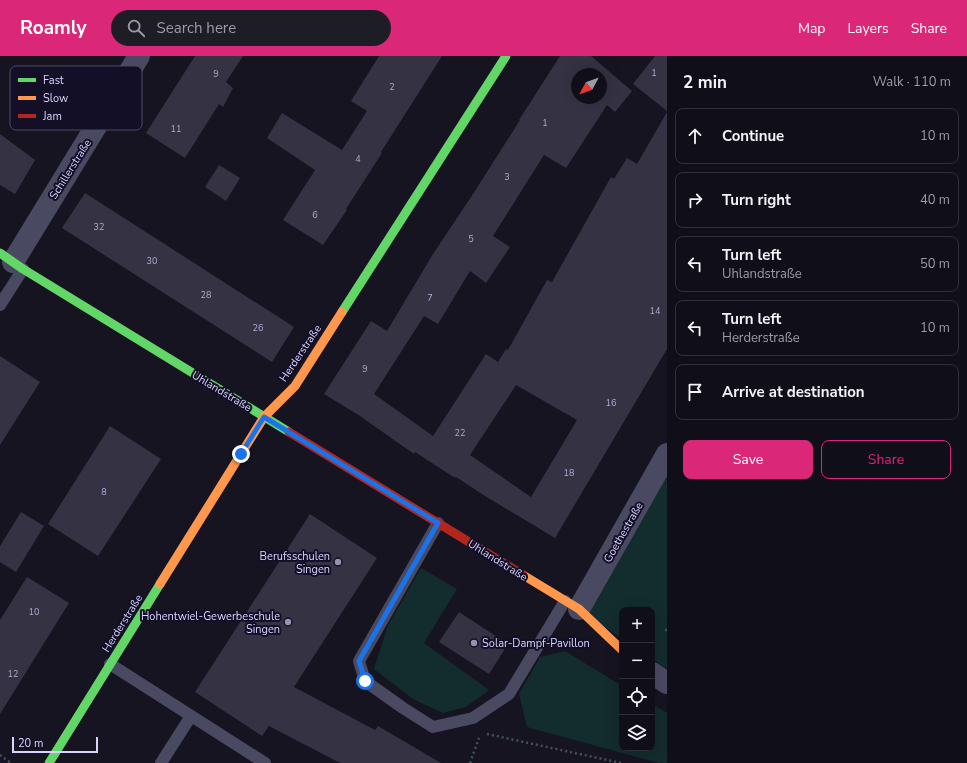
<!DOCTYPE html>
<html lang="en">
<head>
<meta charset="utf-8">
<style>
  body { margin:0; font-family:"Nunito Sans",sans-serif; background:#1e1d26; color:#f1f3f6 }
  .controls { position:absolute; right:12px; bottom:12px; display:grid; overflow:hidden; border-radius:8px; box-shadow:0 4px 16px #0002 }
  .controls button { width:36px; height:36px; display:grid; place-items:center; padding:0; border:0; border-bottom:1px solid #302f38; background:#100f19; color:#f1f3f6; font:20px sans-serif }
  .compass { position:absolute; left:571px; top:12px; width:36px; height:36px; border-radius:50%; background:#100f19; box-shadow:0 4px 16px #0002; rotate:229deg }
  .scale { position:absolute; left:12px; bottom:10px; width:86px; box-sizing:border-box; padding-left:4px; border:2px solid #d9d4ff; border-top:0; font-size:11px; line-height:14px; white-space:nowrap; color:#d9d4ff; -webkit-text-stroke:3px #130f26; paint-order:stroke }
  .stop { position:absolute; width:12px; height:12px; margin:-9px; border:3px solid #1a73e8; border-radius:50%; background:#fff }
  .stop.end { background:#1a73e8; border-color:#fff; box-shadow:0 1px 4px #0008 }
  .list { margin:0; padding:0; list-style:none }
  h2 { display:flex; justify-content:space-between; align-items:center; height:52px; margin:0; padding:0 16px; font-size:17px }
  h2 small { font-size:13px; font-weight:400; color:#9c9ca2 }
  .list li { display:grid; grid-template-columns:26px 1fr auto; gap:12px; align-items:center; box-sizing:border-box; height:56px; margin:0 8px 8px; padding:0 8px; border:1px solid #302f38; border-radius:8px }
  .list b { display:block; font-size:15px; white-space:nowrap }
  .list p { margin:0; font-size:13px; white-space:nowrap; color:#9c9ca2 }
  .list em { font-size:13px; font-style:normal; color:#9c9ca2 }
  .actions { display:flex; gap:8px; padding:12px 16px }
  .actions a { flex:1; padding:9px 0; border:1px solid #db2777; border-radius:8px; text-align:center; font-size:14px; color:#db2777 }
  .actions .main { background:#db2777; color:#fff }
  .icon { flex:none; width:22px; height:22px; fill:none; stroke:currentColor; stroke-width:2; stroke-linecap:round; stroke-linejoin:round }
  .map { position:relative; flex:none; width:667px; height:707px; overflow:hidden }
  header { display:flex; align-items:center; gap:24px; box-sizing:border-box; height:56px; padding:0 20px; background:#db2777; color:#fff }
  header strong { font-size:19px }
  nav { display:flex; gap:22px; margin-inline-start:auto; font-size:14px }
  .search { width:280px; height:36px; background:#1e1d26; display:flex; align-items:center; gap:10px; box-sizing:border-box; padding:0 14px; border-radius:22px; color:#9c9ca2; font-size:15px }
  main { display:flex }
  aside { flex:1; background:#100f19 }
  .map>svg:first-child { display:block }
  .green { fill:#132c2d }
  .building { fill:#343243; fill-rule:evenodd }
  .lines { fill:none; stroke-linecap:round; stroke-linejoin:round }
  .path { stroke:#44505f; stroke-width:2.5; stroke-dasharray:2 3; stroke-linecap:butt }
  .lane { stroke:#4a4962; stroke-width:12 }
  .street { stroke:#4a4962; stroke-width:22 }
  .fast { stroke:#63d668; stroke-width:9 }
  .slow { stroke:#ff974d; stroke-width:9 }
  .jam { stroke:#b3261e; stroke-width:9 }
  .route { stroke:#1a73e8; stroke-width:5 }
  .poi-dot { fill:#9591b1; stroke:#130f26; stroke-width:1.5 }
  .labels { text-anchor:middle; stroke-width:4; stroke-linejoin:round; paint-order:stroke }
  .number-label { font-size:9px; fill:#b0acd0 }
  .street-label { font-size:11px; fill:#d9d4ff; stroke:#130f26 }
  .poi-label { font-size:11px; fill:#d9d4ff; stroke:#130f26; text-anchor:end }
  .key { fill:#130f26; stroke:#4e4a67; stroke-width:1 }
  .key-label { font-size:11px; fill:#d9d4ff }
</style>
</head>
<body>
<header>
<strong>Roamly</strong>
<div class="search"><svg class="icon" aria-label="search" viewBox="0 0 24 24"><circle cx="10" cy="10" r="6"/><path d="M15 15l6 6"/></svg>Search here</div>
<nav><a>Map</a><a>Layers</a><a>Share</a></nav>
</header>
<main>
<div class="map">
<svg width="667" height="707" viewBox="0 0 667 707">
  <rect width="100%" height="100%" fill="#161421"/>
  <!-- green -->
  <g class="green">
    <path d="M667,398v215l-15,-10v-49h-30v29l-43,-30z"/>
    <path d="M421,512l36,21 -33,54 65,47 -23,17 -23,6 -30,-14 -39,-30 14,-44z"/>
    <path d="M565,595l57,35v62h30v-44l15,9v50h-8l-132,-36 -8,-33 21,-37z"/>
  </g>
  <!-- building -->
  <g class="building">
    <path d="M195,0h48l-17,26 7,6 -10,19 -4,-3 -34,54 -39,-25z"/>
    <path d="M379,0h63l-61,96 1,1 -36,56 1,1 -24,35 -40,-25 32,-50 -48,-32 15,-25 60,37 25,-39 -16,-10z"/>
    <path d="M560,0h31l41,35 -17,21 -8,-7 -41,63 -22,-13 -51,81 17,11 -24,36 -16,-12 -32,53 -14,-8 -50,78 59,42 53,-82 12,8 8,-13 2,1 39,-70 5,2 59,-105 3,2 13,-21 10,6 30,-52v237l-112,189 -70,-42 -29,-19 -1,1 -40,-26 -1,2 -54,-38 -36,-22 47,-73 16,10 46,-77 40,-60 47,-74h-1zM577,18h24v24h-24zM516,329l61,35 -46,77 -61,-42z"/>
    <path d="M655,0h12v55l-34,-27z"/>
    <path d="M0,78l35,26 -20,34 -15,-9z"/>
    <path d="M219,109l21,13 -14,23 -21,-14z"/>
    <path d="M85,137l209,134 -22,35 -210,-134z"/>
    <path d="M0,300l40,26 -40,63z"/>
    <path d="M110,370l51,33 -63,97 -50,-32z"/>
    <path d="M21,456l23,14 -28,46 -16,-10v-16z"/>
    <path d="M310,458l67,44 -83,129 81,43 3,-4 63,37h-101l-71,-37 -7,10 -67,-44z"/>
    <path d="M27,521l42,26 -69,111v-94z"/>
    <path d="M459,556l49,32 -19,30 -50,-32z"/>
  </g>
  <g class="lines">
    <!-- path -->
    <g class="path">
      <path d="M667,574h-2l2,1"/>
      <path d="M487,678l134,29"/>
      <path d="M0,699l11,8"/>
      <path d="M470,707l9,-25"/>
    </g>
    <!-- lane -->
    <g class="lane">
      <path d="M0,249l23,-36"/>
      <path d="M438,467l-79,138 6,20 38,27 30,19 40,-9 36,-24 56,-93"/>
      <path d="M110,608l155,99"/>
      <path d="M161,707l30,-47"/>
    </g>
    <!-- street -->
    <g class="street">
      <path d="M13,206l126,-206"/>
      <path d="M579,553l88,-155"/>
      <path d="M652,617l15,10"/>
    </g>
    <!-- fast -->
    <g class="fast">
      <path d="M0,197l23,16 266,163"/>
      <path d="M342,256l164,-256"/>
      <path d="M49,707l111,-179"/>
    </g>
    <!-- slow -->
    <g class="slow">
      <path d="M523,519l56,34 43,41"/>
      <path d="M160,528l104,-167 31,-31 47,-74"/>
    </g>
    <!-- jam -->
    <path class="jam" d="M289,376l234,143"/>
  </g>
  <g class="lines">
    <!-- route -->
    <path class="route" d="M241,398l23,-37 174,106 -79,138 6,20"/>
  </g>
  <!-- markers -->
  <g class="poi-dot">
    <circle cx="338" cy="506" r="4"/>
    <circle cx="288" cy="566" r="4"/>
    <circle cx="474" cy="587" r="4"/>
  </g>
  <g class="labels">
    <!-- number labels -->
    <g class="number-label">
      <text x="654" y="20">1</text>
      <text x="216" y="21">9</text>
      <text x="392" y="34">2</text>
      <text x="545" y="70">1</text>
      <text x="176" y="76">11</text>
      <text x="358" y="106">4</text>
      <text x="507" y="124">3</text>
      <text x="315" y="162">6</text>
      <text x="99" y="174">32</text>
      <text x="471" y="186">5</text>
      <text x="152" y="208">30</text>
      <text x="206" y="242">28</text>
      <text x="430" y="245">7</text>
      <text x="655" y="258">14</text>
      <text x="258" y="275">26</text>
      <text x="365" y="316">9</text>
      <text x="611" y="350">16</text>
      <text x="460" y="380">22</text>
      <text x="569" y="420">18</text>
      <text x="104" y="439">8</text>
      <text x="34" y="559">10</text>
      <text x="13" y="621">12</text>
    </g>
    <!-- street labels -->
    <g class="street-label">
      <text transform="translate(70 113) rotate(-58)" y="4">Schillerstraße</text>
      <text transform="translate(300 297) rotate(-56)" y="4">Herderstraße</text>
      <text transform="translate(222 335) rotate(31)" y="4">Uhlandstraße</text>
      <text transform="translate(623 476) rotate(-60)" y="4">Goethestraße</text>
      <text transform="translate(498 504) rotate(32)" y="4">Uhlandstraße</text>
      <text transform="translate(122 567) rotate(-58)" y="4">Herderstraße</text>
    </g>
    <!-- poi labels -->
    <g class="poi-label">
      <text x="330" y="504">Berufsschulen<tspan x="330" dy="13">Singen</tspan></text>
      <text x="280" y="564">Hohentwiel-Gewerbeschule<tspan x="280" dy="13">Singen</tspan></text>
      <text x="482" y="591" text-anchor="start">Solar-Dampf-Pavillon</text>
    </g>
  </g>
  <!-- legend -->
  <rect x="10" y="10" width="132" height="64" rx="6" class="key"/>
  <rect x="18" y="22" width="18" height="4" fill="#63d668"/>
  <rect x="18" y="40" width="18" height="4" fill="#ff974d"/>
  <rect x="18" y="58" width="18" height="4" fill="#b3261e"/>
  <g class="key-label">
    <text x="43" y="28">Fast</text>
    <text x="43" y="46">Slow</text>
    <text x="43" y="64">Jam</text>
  </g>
</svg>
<div class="controls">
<button>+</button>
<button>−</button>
<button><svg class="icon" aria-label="locate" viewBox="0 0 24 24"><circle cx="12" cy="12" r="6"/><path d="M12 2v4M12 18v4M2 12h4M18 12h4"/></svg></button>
<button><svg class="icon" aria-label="layers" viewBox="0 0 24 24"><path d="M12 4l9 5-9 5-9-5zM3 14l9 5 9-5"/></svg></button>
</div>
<svg class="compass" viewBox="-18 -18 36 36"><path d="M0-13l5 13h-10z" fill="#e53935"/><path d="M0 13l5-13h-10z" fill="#9c9ca2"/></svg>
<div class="scale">20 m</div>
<div class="stop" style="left:365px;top:625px"></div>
<div class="stop end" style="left:241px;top:398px"></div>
</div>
<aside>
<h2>2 min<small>Walk · 110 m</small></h2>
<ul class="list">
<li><svg class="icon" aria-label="ahead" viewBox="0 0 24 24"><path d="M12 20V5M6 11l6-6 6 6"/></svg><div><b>Continue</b></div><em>10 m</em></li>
<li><svg class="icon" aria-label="right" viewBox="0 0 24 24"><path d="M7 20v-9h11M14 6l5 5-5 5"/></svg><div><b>Turn right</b></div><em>40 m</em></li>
<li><svg class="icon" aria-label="left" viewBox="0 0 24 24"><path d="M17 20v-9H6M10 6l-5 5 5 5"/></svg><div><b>Turn left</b><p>Uhlandstraße</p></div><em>50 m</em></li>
<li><svg class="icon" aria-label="left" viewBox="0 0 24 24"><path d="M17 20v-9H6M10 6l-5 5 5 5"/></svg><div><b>Turn left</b><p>Herderstraße</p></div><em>10 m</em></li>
<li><svg class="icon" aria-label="arrive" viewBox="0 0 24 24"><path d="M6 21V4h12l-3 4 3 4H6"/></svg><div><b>Arrive at destination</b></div></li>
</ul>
<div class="actions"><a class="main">Save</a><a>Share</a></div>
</aside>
</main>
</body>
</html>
